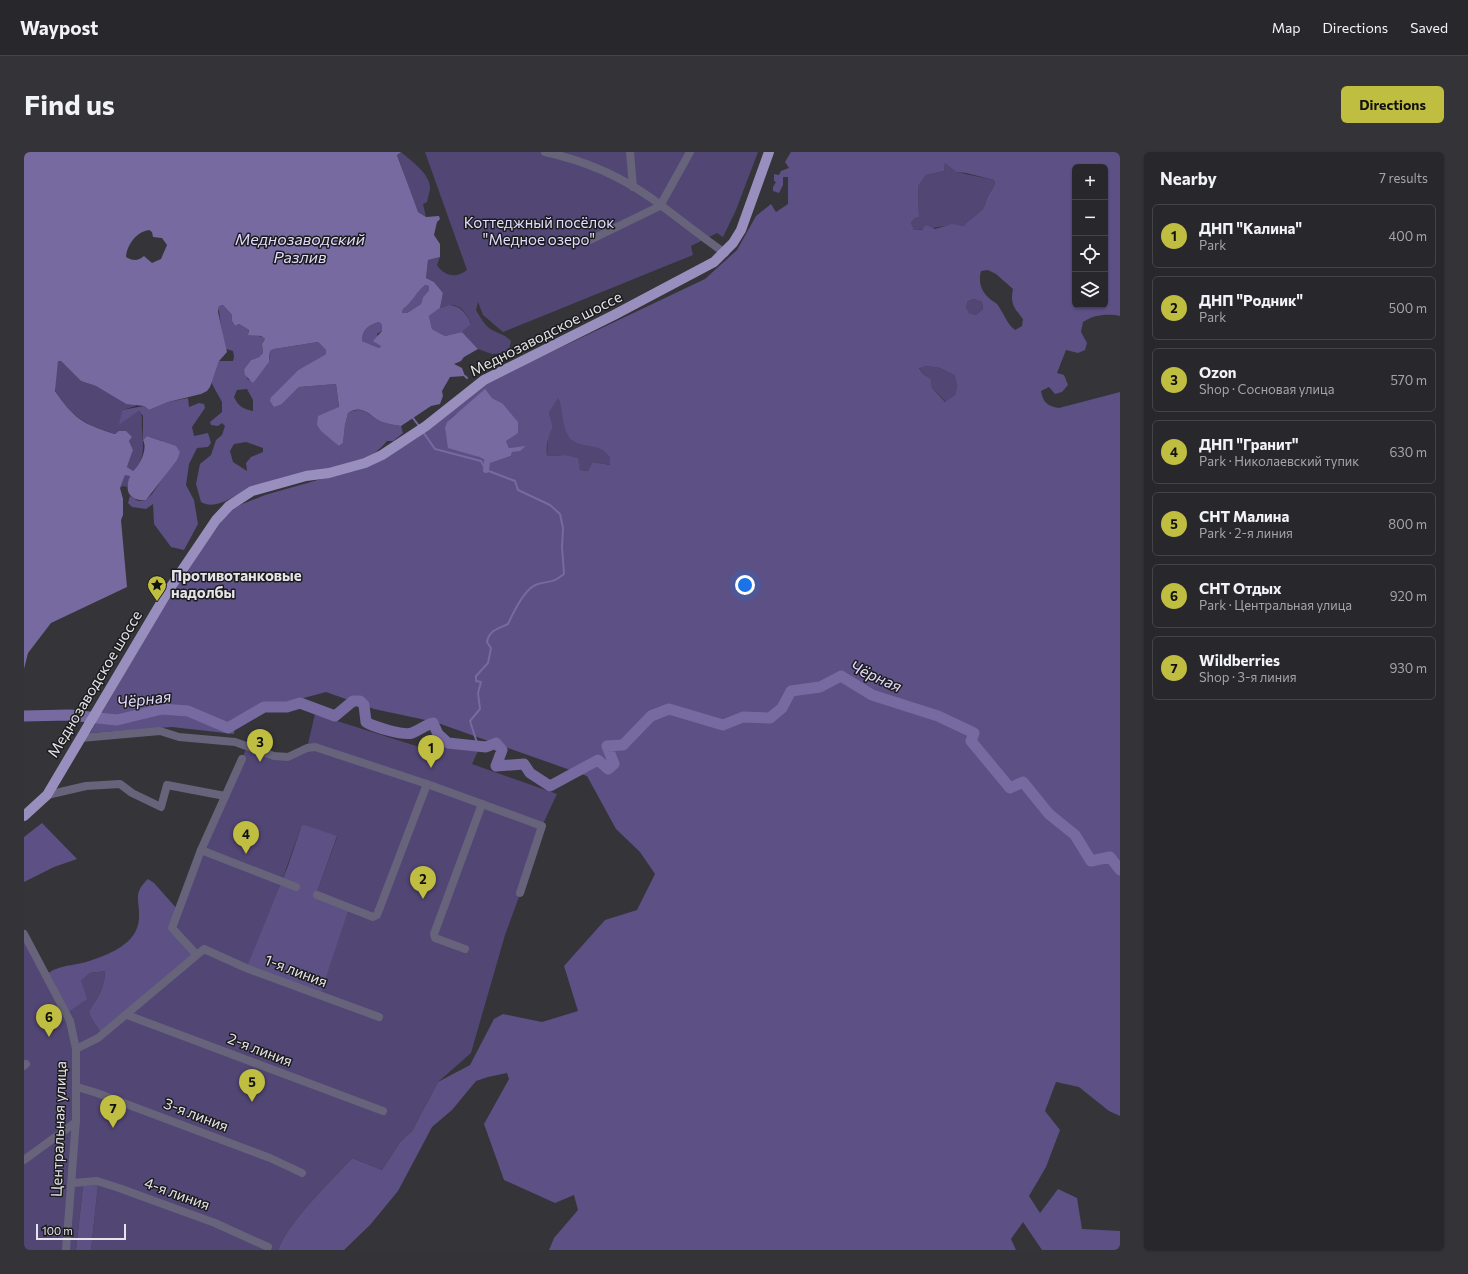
<!DOCTYPE html>
<html lang="en">
<head>
<meta charset="utf-8">
<style>
  body { margin:0; font-family:Commissioner,sans-serif; background:#343337; color:#f1f3f6 }
  .controls { position:absolute; right:12px; top:12px; display:grid; overflow:hidden; border-radius:6px; box-shadow:0 1px 3px #0004 }
  .controls button { width:36px; height:36px; display:grid; place-items:center; padding:0; border:0; border-bottom:1px solid #444447; background:#28272b; color:#f1f3f6; font:20px sans-serif }
  .scale { position:absolute; left:12px; bottom:10px; width:90px; box-sizing:border-box; padding-left:4px; border:2px solid #e5e4e8; border-top:0; font-size:11px; line-height:14px; white-space:nowrap; color:#e5e4e8; -webkit-text-stroke:3px #1c1c1e; paint-order:stroke }
  .you { position:absolute; left:721px; top:433px; width:14px; height:14px; margin:-10px; border:3px solid #fff; border-radius:50%; background:#1a73e8; box-shadow:0 0 0 6px #1a73e833 }
  .badge { display:grid; place-items:center; width:26px; height:26px; border-radius:50%; background:#c0be40; color:#111; font-size:13px; font-weight:700 }
  .pin { position:absolute; translate:-50% -33px; filter:drop-shadow(0 1px 2px #0008) }
  .pin::after { content:''; position:absolute; top:21px; width:14px; height:12px; background:inherit; clip-path:polygon(0 0,100% 0,50% 100%) }
  .list { margin:0; padding:0; list-style:none }
  h2 { display:flex; justify-content:space-between; align-items:center; height:52px; margin:0; padding:0 16px; font-size:17px }
  h2 small { font-size:13px; font-weight:400; color:#a5a5a9 }
  .list li { display:grid; grid-template-columns:26px 1fr auto; gap:12px; align-items:center; box-sizing:border-box; height:64px; margin:0 8px 8px; padding:0 8px; border:1px solid #444447; border-radius:6px }
  .list b { display:block; font-size:15px; white-space:nowrap }
  .list p { margin:0; font-size:13px; white-space:nowrap; color:#a5a5a9 }
  .list em { font-size:13px; font-style:normal; color:#a5a5a9 }
  .icon { flex:none; width:22px; height:22px; fill:none; stroke:currentColor; stroke-width:2; stroke-linecap:round; stroke-linejoin:round }
  .map { position:relative; flex:none; width:1096px; height:1098px; overflow:hidden; border-radius:6px }
  header { display:flex; align-items:center; gap:24px; box-sizing:border-box; height:56px; padding:0 20px; background:#28272b; border-bottom:1px solid #444447 }
  header strong { font-size:19px }
  nav { display:flex; gap:22px; margin-inline-start:auto; font-size:14px }
  .intro { display:flex; align-items:center; justify-content:space-between; box-sizing:border-box; height:96px; padding:0 24px }
  h1 { margin:0; font-size:28px }
  .button { padding:10px 18px; border-radius:6px; background:#c0be40; color:#111; font-size:14px; font-weight:700 }
  main { display:flex; gap:24px; padding:0 24px }
  aside { flex:1; background:#28272b; border-radius:6px; box-shadow:0 1px 3px #0004 }
  .map>svg:first-child { display:block }
  .green { fill:#524675; fill-rule:evenodd }
  .forest { fill:#5d5084; fill-rule:evenodd }
  .water { fill:#776aa0; fill-rule:evenodd }
  .lines { fill:none; stroke-linecap:round; stroke-linejoin:round }
  .stream { stroke:#776aa0; stroke-width:2 }
  .canal { stroke:#776aa0; stroke-width:6 }
  .river { stroke:#776aa0; stroke-width:11 }
  .minor { stroke:#67637a; stroke-width:8 }
  .major { stroke:#998fbe; stroke-width:10 }
  .labels { text-anchor:middle; stroke-width:3; stroke-linejoin:round; paint-order:stroke }
  .park-label { font-size:15px; fill:#e2dcfd; stroke:#1c1c1e }
  .street-label { font-size:15px; fill:#e5e4e8; stroke:#1c1c1e }
  .poi-label { font-size:15px; font-weight:bold; fill:#e5e4e8; stroke:#1c1c1e; text-anchor:start }
  .water-label { font-size:16px; font-style:italic; fill:#e1dafb; stroke:#1c1c1e }
</style>
</head>
<body>
<header>
<strong>Waypost</strong>
<nav><a>Map</a><a>Directions</a><a>Saved</a></nav>
</header>
<div class="intro"><h1>Find us</h1><a class="button">Directions</a></div>
<main>
<div class="map">
<svg width="1096" height="1098" viewBox="0 0 1096 1098">
  <rect width="100%" height="100%" fill="#353439"/>
  <!-- green -->
  <g class="green">
    <path d="M377,0c10,9 30,22 29,37 -1,4 -2,9 -3,13l-4,2 3,13 -8,-5 -3,-6 -18,-52z"/>
    <path d="M401,0h333l-22,58 -13,27 -6,-4 -26,13 2,9 -190,77 -20,-17 -5,-13 -2,8c4,7 9,16 16,20 8,4 13,5 19,11l-2,9 -4,3 -13,1 -14,-5 -16,-17 9,-9c-8,-15 -13,-22 -31,-15l3,-15 -9,-11 -8,-4 2,-18 12,-3 -3,8c7,11 19,14 30,5z"/>
    <path d="M921,11l11,9 38,8 1,4 -8,14 -4,11 -20,17c-16,-3 -32,4 -49,4l-3,-7 3,-4 5,-2 -1,-31 8,-11 18,-4z"/>
    <path d="M950,147l8,3 1,7 -7,6 -7,-2 -3,-6 2,-6z"/>
    <path d="M34,209h3l20,20 15,5 30,18h9l1,2 -14,4 -2,14 19,-13c5,6 2,10 3,18 1,15 4,31 -9,42l-6,-4 6,-17 -4,-9 3,-4c-27,-5 -53,-12 -69,-35 -3,-4 -7,-9 -8,-13 0,-9 2,-19 3,-28z"/>
    <path d="M902,214l14,2 16,7 1,11 -2,9 -9,7 -14,-14 -1,-9 -8,-5 -4,-7z"/>
    <path d="M534,245l5,15 2,16 12,14 26,7 7,8v8l-16,-3 -6,9 -8,-1 -3,-12 -11,-3 -19,1 1,-20 5,-9 -4,-14z"/>
    <path d="M101,322l5,2 -3,11 -4,-1 -3,2z"/>
    <path d="M291,562l117,37 3,-8 43,8 -6,13 85,30 -15,32 -23,71 -14,38 -34,118 -33,29 -26,49 -12,11 -18,28 -30,-12c-22,24 -63,63 -74,92h-187l7,-65 -15,1 -7,64h-52v-316l41,78 16,-31 9,-8 15,-2c0,16 -7,27 -16,40l1,5 11,17 71,-105 29,-78 46,-103 41,10 19,-9zM278,672l35,13 -21,58 -37,-6z"/>
  </g>
  <!-- forest -->
  <g class="forest">
    <path d="M767,0h329v164c-11,-3 -28,-1 -37,6l-2,10 6,11 -2,7 -7,3 -12,-3 -9,23 7,2 4,10 -6,7 -7,2 -6,-7 -8,4c2,12 7,15 18,17l61,-16v724l-11,-5 -30,-24 -23,-5 -11,29 15,19 -14,37 -17,29 11,17 18,-24 19,9 5,31 38,2v19h-78l-19,-28 -12,17 5,11h-467l5,-12 24,-28 -4,-15 -19,8 -51,-23 -20,-56 25,-45 -2,-6 -19,4 -12,4 -24,29 -20,17 -34,64 -28,34 -26,25h-66c11,-29 52,-68 74,-92l30,12 18,-28 12,-11 26,-49 32,-17 24,-46 9,-5 39,8 36,-11 -14,-45 41,-46 32,-10 18,-36 -15,-22 -24,-23 -29,-53 -152,-54 -61,-13 -48,-17 -37,10 -27,2 -27,15 -1,15 -62,-7 -82,6 87,-149 53,-75 35,-14 109,-31 56,-35 56,-46 219,-104 32,-29 19,-34 15,-12 5,8 12,-8v-27h-5v8l-4,8 -6,-2v-4l3,-5 -2,-1v-7l5,1 2,-4 8,-3 -4,-6zM921,11l11,9 10,1 28,7 1,4 -8,14 -4,11 -20,17 -11,-2 -17,5 -9,-4 -4,5h-8l-3,-7 3,-4 5,-2 -1,-31 8,-11 18,-4zM1051,15h30v138h-30zM964,118l8,4 17,15c-3,14 1,19 10,30l-1,7 -7,4c-9,-7 -11,-17 -18,-26 -2,-2 -5,-3 -7,-5 -9,-7 -12,-18 -9,-28zM950,147l8,3 1,7 -7,6 -7,-2 -3,-6 2,-6zM902,214l14,2 15,7 2,11 -2,9 -10,7 -13,-14 -1,-9 -8,-5 -4,-6zM468,246l10,5 4,38 3,7 16,-1 -13,5 -1,4 -20,7 -43,-21c-1,-5 -4,-13 -1,-19 8,-13 32,-19 45,-25zM534,246c6,12 3,27 11,39 6,9 23,8 32,12 3,1 6,6 9,8v8l-17,-3 -5,9 -8,-1 -2,-12 -12,-3 -19,1c-1,-12 1,-19 6,-29l-4,-14z"/>
    <path d="M401,133l4,1v4l-6,7 -2,7 -14,9h-5l1,-4c9,-6 13,-18 22,-24z"/>
    <path d="M199,153l9,10v6l3,5 4,-2 10,6 -1,3c6,3 12,2 17,6l-3,5 1,9 -4,4 -8,3 -7,9 4,11c11,-8 24,-14 22,-29l4,-2 44,-7 8,8v4l-28,16 -27,27 11,7 17,-17 37,-3 3,24 -20,8 20,30 4,-3 2,-18 3,-12c15,-9 22,4 34,9 6,2 13,3 19,4l2,7 -10,8h-6c-8,9 -12,13 -24,18 -35,13 -72,15 -107,27 -17,5 -38,26 -55,16l-5,-18 4,-20 11,-9 5,-15 6,-5 3,-9 -3,-3 -4,3 -7,-1 -1,-3 12,-10v-10l-11,-20 8,-21h14l1,-4 -1,-6 -7,-2c-2,-7 -8,-38 -7,-43zM223,237l6,11v11c-10,-2 -15,-5 -19,-14l3,-7zM222,290l17,6v4l-12,5 -5,6 1,8 -14,-9 -3,-11 4,-7z"/>
    <path d="M425,153c12,1 17,8 22,19l-9,8 -17,4 -13,-7 -3,-13 11,-8z"/>
    <path d="M355,170l3,3v6l-5,3 4,12 -2,2 -17,-7c0,-11 6,-16 17,-19z"/>
    <path d="M164,246l1,9 10,-4 5,1 1,4 -13,19 2,9 14,-3 3,10 -3,4 -11,1 -8,16 -3,21 8,15 4,24 -14,26 -13,-3 -17,-23 -1,-20 -7,5 -14,-2 -4,-4 2,-7 8,5 8,-1 6,-6 15,-22 -5,-31 -15,-5 -4,4v-24l-4,-5 -20,14 3,-15 22,-4 5,4 19,-8z"/>
    <path d="M18,671l35,36 -23,8 -30,15v-45z"/>
    <path d="M278,672l35,12 -21,59 33,13 -29,87 -73,-28 41,-101z"/>
    <path d="M124,727l6,4 24,27 -6,18 23,26 -94,79 -11,-17 -1,-5c9,-13 16,-24 16,-40l-15,2 -9,8 6,18 -17,12 -5,1 -20,-38c5,-1 7,-4 11,-5 9,-4 20,-4 30,-7 21,-7 52,-17 53,-44 1,-18 -7,-24 9,-39z"/>
    <path d="M74,1033l-7,65h-15l7,-64z"/>
  </g>
  <!-- water -->
  <g class="water">
    <path d="M0,0h377l-4,3 21,57 8,5 13,-1 1,3 -3,3 -3,13 6,9v13l-12,3 -2,18 8,4 9,11 -3,15 -11,8 3,13 13,7 17,-4 16,17 -14,8 -3,4 -7,3 8,4 3,8 -15,1 -8,14 1,5 -3,8 -9,2 -30,20c-6,-1 -13,-2 -19,-4 -12,-5 -19,-19 -34,-9l-3,12 -2,18 -4,3 -18,-15 -4,-6 1,-9 21,-9 -3,-23 -37,3 -17,17 -8,3 -4,-6 1,-4 27,-27 28,-16v-4l-8,-8 -44,7 -4,2 -1,11 -16,21 -8,-8 -1,-6 7,-9 8,-3 4,-4 -1,-9 3,-5 -4,-3 -13,-1 1,-5 -10,-6 -4,2 -3,-5v-6l-9,-10 -4,1 -1,6 9,40 -8,9 -9,26 -3,4 -6,3 -33,8 -19,8 -5,-4 -18,-2 -30,-18 -15,-5 -20,-20h-3l-3,30c19,28 28,33 60,43l4,-3h7l6,6 -3,4 4,9 -6,17 6,4c7,-6 15,-22 10,-31l4,-4 29,10 4,6 -3,8 -31,40c-17,1 -22,-9 -16,-24l-5,-1 -5,13 3,11v16l-2,5 6,67 -76,36 -23,30 -4,16zM125,78l3,2 1,5 9,1 5,7 -6,14 -9,4 -8,-7c-6,5 -11,5 -18,1 1,-12 10,-25 23,-27zM401,133l4,1v4l-6,7 -2,7 -14,9h-5l1,-4c9,-6 13,-17 22,-24zM355,170l3,3v6l-9,10 8,5 -2,2 -17,-7c0,-11 6,-16 17,-19z"/>
    <path d="M461,237l7,9 10,5 16,19v11l-12,8 3,7 17,-2 -6,5 -8,1 -1,4 -20,7 -12,-6 -31,-9 -3,-20 2,-6z"/>
  </g>
  <g class="lines">
    <!-- stream -->
    <g class="stream">
      <path d="M441,224l2,2"/>
      <path d="M389,266l6,8"/>
      <path d="M399,280l12,17 46,12 5,9 29,11 3,9 32,15 10,9 3,14 -1,19 2,27c-13,10 -12,6 -26,10 -13,3 -25,29 -30,40 -10,5 -19,6 -21,18l4,6 -3,15 -12,13v5l5,1 -3,11 2,16 -10,12 8,25"/>
    </g>
    <!-- canal -->
    <path class="canal" d="M462,318l2,-16"/>
    <!-- river -->
    <path class="river" d="M0,564l46,-1 47,5 45,-11 26,2 40,17 36,-21h23l13,-4 35,13 18,-15h7l4,4 2,17c8,5 38,14 46,11 8,-3 13,-8 21,-10l5,11 10,9 38,4 10,-4 6,7 -6,16 28,-2 6,9 20,13 48,-26 10,9 6,-5 -7,-18 16,-1 28,-29 18,-7 54,16 20,-8 27,1 12,-10 9,-17 29,-4 21,-11 31,19 66,21 36,17 -3,8 39,47 13,-6 26,32 26,21 16,26 19,-4 10,13"/>
    <!-- minor -->
    <g class="minor">
      <path d="M521,0c37,8 75,24 106,46 25,18 48,37 74,55"/>
      <path d="M606,0l3,35"/>
      <path d="M562,90l74,-36 30,-54"/>
      <path d="M57,586l79,-7 19,6 56,5 39,14 14,1 19,-9 8,-1 112,37 115,42 -22,67"/>
      <path d="M23,643l39,-9 34,-2 12,9 29,14 6,-22 58,11"/>
      <path d="M177,698l95,37"/>
      <path d="M293,743l56,22 4,-2 50,-131"/>
      <path d="M0,782l46,87 6,28v71l-10,130"/>
      <path d="M441,797l-30,-11 -1,-4 48,-130"/>
      <path d="M172,802l-24,-26 29,-78 41,-91"/>
      <path d="M103,863l256,96"/>
      <path d="M52,897l22,-11 106,-89 42,19 133,49"/>
      <path d="M0,914l2,-2"/>
      <path d="M53,935l20,6 173,65 32,15"/>
      <path d="M0,1008l52,-38"/>
      <path d="M49,1031l24,-2 22,7 96,35 53,24"/>
    </g>
    <!-- major -->
    <path class="major" d="M0,664l23,-21 121,-204 48,-71 13,-14 23,-15 54,-15 23,-3 36,-10 17,-8 44,-29 58,-46 130,-65 100,-53 19,-19 8,-13 28,-78"/>
  </g>
  <!-- icons -->
  <defs>
    <symbol id="sight-pin" viewBox="-11 -11 22 30"><path d="M0 17L-7.5 6A9.5 9.5 0 1 1 7.5 6Z" fill="#c0be40" stroke="#1c1c1e"/><path d="M0-6L1.8-2.2L6-1.7L2.9 1.2L3.7 5.4L0 3.3L-3.7 5.4L-2.9 1.2L-6-1.7L-1.8-2.2Z" fill="#111"/></symbol>
  </defs>
  <g fill-rule="evenodd">
    <use href="#sight-pin" x="122" y="422" width="22" height="30"/>
  </g>
  <g class="labels">
    <!-- park labels -->
    <g class="park-label">
      <text x="515" y="76">Коттеджный посёлок<tspan x="515" dy="17">"Медное озеро"</tspan></text>
    </g>
    <!-- street labels -->
    <g class="street-label">
      <text transform="translate(522 182) rotate(-27)" y="5">Меднозаводское шоссе</text>
      <text transform="translate(71 532) rotate(-59)" y="5">Меднозаводское шоссе</text>
      <text transform="translate(272 819) rotate(21)" y="5">1-я линия</text>
      <text transform="translate(236 898) rotate(21)" y="5">2-я линия</text>
      <text transform="translate(172 963) rotate(21)" y="5">3-я линия</text>
      <text transform="translate(35 977) rotate(-88)" y="5">Центральная улица</text>
      <text transform="translate(153 1042) rotate(20)" y="5">4-я линия</text>
    </g>
    <!-- poi labels -->
    <g class="poi-label">
      <text x="147" y="429">Противотанковые<tspan x="147" dy="17">надолбы</tspan></text>
    </g>
    <!-- water labels -->
    <g class="water-label">
      <text x="276" y="93">Меднозаводский<tspan x="276" dy="18">Разлив</tspan></text>
      <text transform="translate(852 524) rotate(24)" y="6">Чёрная</text>
      <text transform="translate(120 547) rotate(-7)" y="6">Чёрная</text>
    </g>
  </g>
</svg>
<div class="controls">
<button>+</button>
<button>−</button>
<button><svg class="icon" aria-label="locate" viewBox="0 0 24 24"><circle cx="12" cy="12" r="6"/><path d="M12 2v4M12 18v4M2 12h4M18 12h4"/></svg></button>
<button><svg class="icon" aria-label="layers" viewBox="0 0 24 24"><path d="M12 4l9 5-9 5-9-5zM3 14l9 5 9-5"/></svg></button>
</div>
<div class="scale">100 m</div>
<div class="you"></div>
<div class="pin badge" style="left:407px;top:616px">1</div>
<div class="pin badge" style="left:399px;top:747px">2</div>
<div class="pin badge" style="left:236px;top:610px">3</div>
<div class="pin badge" style="left:222px;top:702px">4</div>
<div class="pin badge" style="left:228px;top:950px">5</div>
<div class="pin badge" style="left:25px;top:885px">6</div>
<div class="pin badge" style="left:89px;top:976px">7</div>
</div>
<aside>
<h2>Nearby<small>7 results</small></h2>
<ul class="list">
<li><span class="badge">1</span><div><b>ДНП &quot;Калина&quot;</b><p>Park</p></div><em>400 m</em></li>
<li><span class="badge">2</span><div><b>ДНП &quot;Родник&quot;</b><p>Park</p></div><em>500 m</em></li>
<li><span class="badge">3</span><div><b>Ozon</b><p>Shop · Сосновая улица</p></div><em>570 m</em></li>
<li><span class="badge">4</span><div><b>ДНП &quot;Гранит&quot;</b><p>Park · Николаевский тупик</p></div><em>630 m</em></li>
<li><span class="badge">5</span><div><b>СНТ Малина</b><p>Park · 2-я линия</p></div><em>800 m</em></li>
<li><span class="badge">6</span><div><b>СНТ Отдых</b><p>Park · Центральная улица</p></div><em>920 m</em></li>
<li><span class="badge">7</span><div><b>Wildberries</b><p>Shop · 3-я линия</p></div><em>930 m</em></li>
</ul>
</aside>
</main>
</body>
</html>
